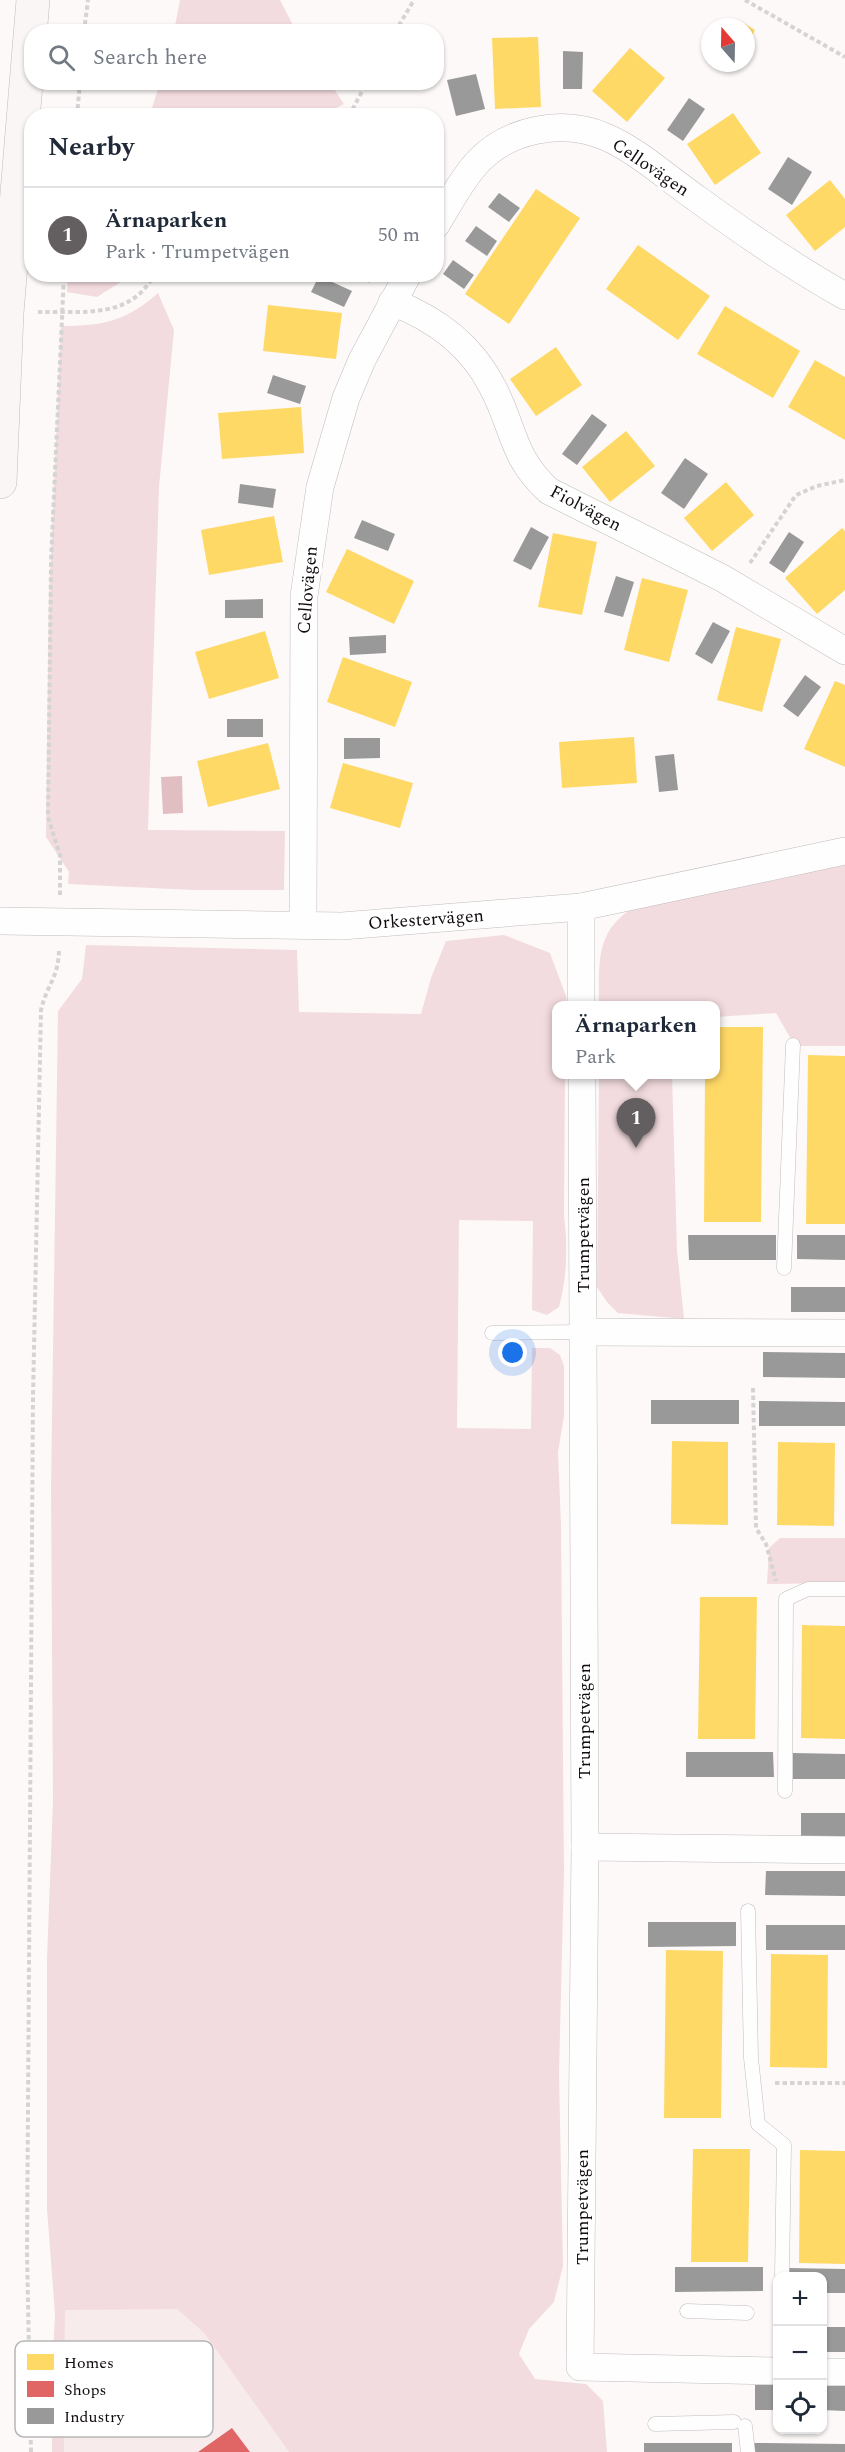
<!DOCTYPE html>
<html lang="en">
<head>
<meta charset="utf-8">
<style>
  body { margin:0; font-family:Spectral,serif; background:#f6f6f7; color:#1f2937 }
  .controls { position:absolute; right:18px; bottom:18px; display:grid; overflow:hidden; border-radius:12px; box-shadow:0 2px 4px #0004 }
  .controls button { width:54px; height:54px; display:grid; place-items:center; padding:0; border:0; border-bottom:2px solid #e0e1e3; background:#fff; color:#1f2937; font:30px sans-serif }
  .compass { position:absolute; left:701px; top:18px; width:54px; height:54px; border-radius:50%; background:#fff; box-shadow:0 2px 4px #0004; rotate:340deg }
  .you { position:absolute; left:513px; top:1353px; width:21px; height:21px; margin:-15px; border:4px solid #fff; border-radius:50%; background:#1a73e8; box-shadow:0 0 0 9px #1a73e833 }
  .badge { display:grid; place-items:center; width:39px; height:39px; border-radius:50%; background:#635e5f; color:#fff; font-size:20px; font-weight:700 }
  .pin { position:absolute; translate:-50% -50px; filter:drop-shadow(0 2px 3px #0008) }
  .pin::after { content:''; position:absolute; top:32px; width:21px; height:18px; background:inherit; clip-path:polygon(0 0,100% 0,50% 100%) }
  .popup { position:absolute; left:552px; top:1001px; width:168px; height:78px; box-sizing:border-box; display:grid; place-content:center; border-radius:12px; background:#fff; filter:drop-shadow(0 2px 4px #0005); font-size:20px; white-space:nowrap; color:#747a83 }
  .popup b { font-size:22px; color:#1f2937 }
  .popup::after { content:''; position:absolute; left:50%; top:100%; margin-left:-12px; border:12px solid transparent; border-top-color:#fff }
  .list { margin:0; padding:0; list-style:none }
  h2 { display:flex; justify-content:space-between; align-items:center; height:78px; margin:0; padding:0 24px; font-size:26px }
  h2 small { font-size:20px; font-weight:400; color:#747a83 }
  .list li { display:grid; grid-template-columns:39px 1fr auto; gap:18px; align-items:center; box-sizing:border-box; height:96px; padding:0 24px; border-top:2px solid #e0e1e3 }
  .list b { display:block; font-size:22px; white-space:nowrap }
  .list p { margin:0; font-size:20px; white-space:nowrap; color:#747a83 }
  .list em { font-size:20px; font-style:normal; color:#747a83 }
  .icon { flex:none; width:33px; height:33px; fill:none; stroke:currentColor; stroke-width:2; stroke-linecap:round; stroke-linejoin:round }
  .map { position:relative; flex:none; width:845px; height:2452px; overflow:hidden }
  .search { position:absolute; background:#fff; box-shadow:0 2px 4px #0004; left:24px; top:24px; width:420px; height:66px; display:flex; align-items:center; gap:15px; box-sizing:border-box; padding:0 21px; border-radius:24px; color:#747a83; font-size:22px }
  .panel { position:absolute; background:#fff; box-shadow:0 2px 4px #0004; left:24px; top:108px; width:420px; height:174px; border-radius:24px }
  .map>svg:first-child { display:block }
  .built { fill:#f7ebec }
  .green { fill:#f3dcdf }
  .water { fill:#e0bec1 }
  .homes { fill:#ffd966 }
  .shops { fill:#e06666 }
  .industry { fill:#999 }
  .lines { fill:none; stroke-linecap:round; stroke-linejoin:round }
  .service-casing { stroke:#c0bcbc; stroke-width:15 }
  .minor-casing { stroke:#c0bcbc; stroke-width:28 }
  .secondary-casing { stroke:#c0bcbc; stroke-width:34 }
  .path { stroke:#d5d4d4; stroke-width:4; stroke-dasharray:4.5 3; stroke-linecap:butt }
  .service { stroke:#fffefe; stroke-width:14 }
  .minor { stroke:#fffefe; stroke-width:27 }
  .secondary { stroke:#faf6f6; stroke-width:33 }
  .labels { text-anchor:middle; stroke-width:6; stroke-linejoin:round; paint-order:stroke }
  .street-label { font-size:18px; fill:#100b0c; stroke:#fff }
  .key { fill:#fff; stroke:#b7b6b6; stroke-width:1.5 }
  .key-label { font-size:16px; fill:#100b0c }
</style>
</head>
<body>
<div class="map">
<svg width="845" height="2452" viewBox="0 0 845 2452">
  <rect width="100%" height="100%" fill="#fdf9f9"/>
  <!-- built -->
  <path class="built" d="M110,2308l67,1 27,24 85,119h-225l1,-143z"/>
  <!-- green -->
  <g class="green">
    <path d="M180,0h100l16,31h-122z"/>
    <path d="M160,83h170l14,21 -21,11h-177l5,-4z"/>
    <path d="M68,275v-1l64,1 -35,22 -30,-5z"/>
    <path d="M158,293l16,37 -15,157 -11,343 137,1 -1,59h-91l-125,-6 1,-12 -23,-35 3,-239 12,-272c43,0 65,-5 97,-33z"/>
    <path d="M845,863v183h-50l-19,-33 -60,4v-11h-117c0,-49 -4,-79 44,-104l133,-22z"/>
    <path d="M504,935l46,18 16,43v9l-10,1v68l9,1 -1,141c4,31 3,61 -5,91l-12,8 -15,-5 1,-89 -74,-1 -2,208 74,1 1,-81h18l10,7 4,11v50l-6,36 3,73 3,347 -5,201 4,193 -9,36 -25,27 -10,25 16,25 51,5 17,17 4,51h-318l-85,-119 -27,-24 -112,1 -1,142h-12v-73l3,-65 -8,-105v-250l6,-157 -2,-315 7,-476 24,-32 4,-34 211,5 2,62 122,2 10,-36 15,-37z"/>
    <path d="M599,1075h73l5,175 7,69 -66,-6 -11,-11 -10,-15z"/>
    <path d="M780,1538h65v45l-78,1 2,-36z"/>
  </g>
  <!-- water -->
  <path class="water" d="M182,776l1,37 -20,1 -2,-37z"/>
  <!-- homes -->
  <g class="homes">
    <path d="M740,21l15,9 -9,16v-19h-9z"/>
    <path d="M538,37l3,70 -46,2 -3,-71z"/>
    <path d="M630,48l35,30 -38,44 -35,-31z"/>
    <path d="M733,113l28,40 -46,32 -28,-41z"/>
    <path d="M830,180l15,19v28l-30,24 -29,-36z"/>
    <path d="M536,189l44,29 -71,106 -44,-30z"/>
    <path d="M638,245l72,51 -32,44 -72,-51z"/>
    <path d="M268,305l74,8 -6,46 -73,-8z"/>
    <path d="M725,306l75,45 -27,47 -76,-44z"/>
    <path d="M556,347l26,38 -46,31 -26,-37z"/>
    <path d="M815,360l30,17v63l-57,-33z"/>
    <path d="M301,407l3,46 -82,6 -4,-46z"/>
    <path d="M626,431l29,35 -45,36 -28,-35z"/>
    <path d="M726,482l28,33 -42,36 -28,-33z"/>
    <path d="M274,516l9,46 -74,13 -8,-45z"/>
    <path d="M842,528l3,3v59l-28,24 -32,-36z"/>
    <path d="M553,533l44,9 -15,73 -44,-8z"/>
    <path d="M347,549l67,32 -20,43 -68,-32z"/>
    <path d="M642,578l46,12 -19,72 -45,-12z"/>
    <path d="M736,627l45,12 -19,73 -45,-12z"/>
    <path d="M265,631l14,47 -70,21 -14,-47z"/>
    <path d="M343,657l69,25 -17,45 -68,-25z"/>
    <path d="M835,681l10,4v82l-41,-18z"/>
    <path d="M634,737l3,46 -75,5 -3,-46z"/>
    <path d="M268,743l12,46 -72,18 -11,-46z"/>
    <path d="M343,763l70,20 -13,45 -70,-20z"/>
    <path d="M716,1027h47l-2,195h-57l1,-148h11z"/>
    <path d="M808,1055l37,1v168h-39z"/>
    <path d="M672,1441l56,1v83l-57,-1z"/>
    <path d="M778,1442l57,1 -1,83 -57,-1z"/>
    <path d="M700,1597h57l-2,142h-57z"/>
    <path d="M802,1625l43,1v113l-44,-1z"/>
    <path d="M666,1950l57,1 -2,167h-57z"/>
    <path d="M771,1954l57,1 -1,113 -57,-1z"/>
    <path d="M693,2149h57l-2,113h-57z"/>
    <path d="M800,2150l45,1v113l-46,-1z"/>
  </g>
  <!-- shops -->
  <path class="shops" d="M232,2428l18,24h-52z"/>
  <!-- industry -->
  <g class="industry">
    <path d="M563,51l20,1 -1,37h-19z"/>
    <path d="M476,74l9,35 -29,7 -9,-36z"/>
    <path d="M689,98l16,11 -22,32 -16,-11z"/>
    <path d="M788,157l24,15 -20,33 -24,-16z"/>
    <path d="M499,193l21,15 -11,14 -21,-15z"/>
    <path d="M476,226l21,15 -10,15 -22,-15z"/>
    <path d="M453,260l21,15 -10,14 -21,-15z"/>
    <path d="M319,276l33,15 -8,16 -33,-15z"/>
    <path d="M273,375l33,11 -6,18 -33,-11z"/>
    <path d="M592,414l15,11 -30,40 -15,-11z"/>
    <path d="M685,458l23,16 -24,35 -23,-16z"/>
    <path d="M240,484l36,5 -3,19 -35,-5z"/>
    <path d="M362,520l33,14 -7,17 -34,-13z"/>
    <path d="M531,527l18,10 -18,33 -18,-9z"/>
    <path d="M789,532l15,10 -20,31 -15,-10z"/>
    <path d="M616,576l18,6 -11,35 -19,-5z"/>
    <path d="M263,599v19h-38v-18z"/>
    <path d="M713,622l17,9 -18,33 -17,-10z"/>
    <path d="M386,635v18l-36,2 -1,-18z"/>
    <path d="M805,675l16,12 -23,30 -15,-11z"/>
    <rect x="227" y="719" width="36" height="18"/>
    <path d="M344,738h36v20l-36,1z"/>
    <path d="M674,754l4,36 -19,2 -4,-36z"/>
    <path d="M688,1235h88v25h-87z"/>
    <path d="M797,1235h48v25l-48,-1z"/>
    <rect x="791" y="1287" width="54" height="25"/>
    <path d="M763,1352l82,1v25l-82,-1z"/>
    <rect x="651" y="1400" width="88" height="24"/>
    <path d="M759,1401l86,1v24h-86z"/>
    <path d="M686,1752h87l1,25h-88z"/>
    <path d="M793,1753l52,1v25h-52z"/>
    <path d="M801,1813h44v25l-44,-1z"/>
    <path d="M766,1871h79v25l-80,-1z"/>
    <path d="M648,1922h88v24l-88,1z"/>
    <rect x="766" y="1925" width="79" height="25"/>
    <path d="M675,2267h88v24l-88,1z"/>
    <path d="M788,2268l57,1v24h-23v-17h-34z"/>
    <rect x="822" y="2327" width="23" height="25"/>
    <rect x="755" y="2385" width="23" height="25"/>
    <path d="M822,2386h23v25l-23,-1z"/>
    <rect x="644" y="2443" width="88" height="9"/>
    <path d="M753,2443l92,1v8h-92z"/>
  </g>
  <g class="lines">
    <defs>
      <g id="service">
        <path d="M784,1268l9,-223"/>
        <path d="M492,1333l91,-1"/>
        <path d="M785,1791l1,-192 22,-10h37"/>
        <path d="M748,1911l3,147 7,66 26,21 -2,131"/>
        <path d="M687,2311l60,2"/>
        <path d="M655,2424l79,-2"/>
        <path d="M745,2426l3,26"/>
      </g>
      <g id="minor">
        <path d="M436,225c13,-21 24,-43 40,-61 31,-35 87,-46 130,-27 32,14 61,41 90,61 48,35 97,69 149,98"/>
        <path d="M392,302c42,16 79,43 100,84 22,40 19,71 57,105l173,87 123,73"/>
        <path d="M581,907v99"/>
        <path d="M0,921l342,5 239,-19 264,-56"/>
        <path d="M303,925l1,-329 16,-109 26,-89 16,-38 46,-86"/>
        <path d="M582,1074l3,773 -5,520 198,4"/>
        <path d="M583,1332l262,1"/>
        <path d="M585,1847l260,3"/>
        <path d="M822,2372h23"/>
      </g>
      <path id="secondary" d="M0,482l7,-169 26,-313"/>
    </defs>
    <!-- service casing -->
    <use href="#service" class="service-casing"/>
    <!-- minor casing -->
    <use href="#minor" class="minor-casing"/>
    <!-- secondary casing -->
    <use href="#secondary" class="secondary-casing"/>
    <!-- path -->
    <g class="path">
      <path d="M745,0l100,57"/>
      <path d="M84,32l4,-32"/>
      <path d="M395,32l19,-32"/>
      <path d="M77,116l3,-34"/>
      <path d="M349,116l18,-34"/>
      <path d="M352,274l20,8"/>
      <path d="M38,312c42,-1 94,8 116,-38"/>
      <path d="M750,563l46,-68 21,-9 28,-6"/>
      <path d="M60,895v-40l-12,-38 3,-256 13,-287"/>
      <path d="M753,1388l3,140 10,16 10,37"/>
      <path d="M775,2083h70"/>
      <path d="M31,2452l-4,-200 6,-855 8,-387c6,-26 18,-32 18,-62"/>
    </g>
    <!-- service -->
    <use href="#service" class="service"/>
    <!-- minor -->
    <use href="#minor" class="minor"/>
    <!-- secondary -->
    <use href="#secondary" class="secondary"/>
  </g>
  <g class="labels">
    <!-- street labels -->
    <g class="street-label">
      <text transform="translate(651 167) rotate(34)" y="6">Cellovägen</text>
      <text transform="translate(586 508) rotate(28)" y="6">Fiolvägen</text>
      <text transform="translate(307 590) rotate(-85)" y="6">Cellovägen</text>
      <text transform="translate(426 919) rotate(-4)" y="6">Orkestervägen</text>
      <text transform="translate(583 1235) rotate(-90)" y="6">Trumpetvägen</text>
      <text transform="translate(584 1721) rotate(-90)" y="6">Trumpetvägen</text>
      <text transform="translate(582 2207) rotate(-90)" y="6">Trumpetvägen</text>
    </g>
  </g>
  <!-- legend -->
  <rect x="15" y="2341" width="198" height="96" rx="9" class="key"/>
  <rect x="27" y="2354" width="27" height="16" fill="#ffd966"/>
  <rect x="27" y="2381" width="27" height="16" fill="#e06666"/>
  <rect x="27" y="2408" width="27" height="16" fill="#999"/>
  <g class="key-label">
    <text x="64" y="2368">Homes</text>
    <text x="64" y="2395">Shops</text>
    <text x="64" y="2422">Industry</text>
  </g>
</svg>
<div class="controls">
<button>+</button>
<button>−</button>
<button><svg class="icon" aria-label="locate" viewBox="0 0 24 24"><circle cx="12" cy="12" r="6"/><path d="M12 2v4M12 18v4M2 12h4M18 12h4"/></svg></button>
</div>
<svg class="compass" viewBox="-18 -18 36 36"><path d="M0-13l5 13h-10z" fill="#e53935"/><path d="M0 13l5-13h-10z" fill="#747a83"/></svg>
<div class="you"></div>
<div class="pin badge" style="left:636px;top:1148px">1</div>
<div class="popup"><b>Ärnaparken</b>Park</div>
<div class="search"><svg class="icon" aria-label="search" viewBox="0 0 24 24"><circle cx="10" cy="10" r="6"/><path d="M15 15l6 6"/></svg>Search here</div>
<section class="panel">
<h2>Nearby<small></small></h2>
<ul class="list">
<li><span class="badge">1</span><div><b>Ärnaparken</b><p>Park · Trumpetvägen</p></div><em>50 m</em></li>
</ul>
</section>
</div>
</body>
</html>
